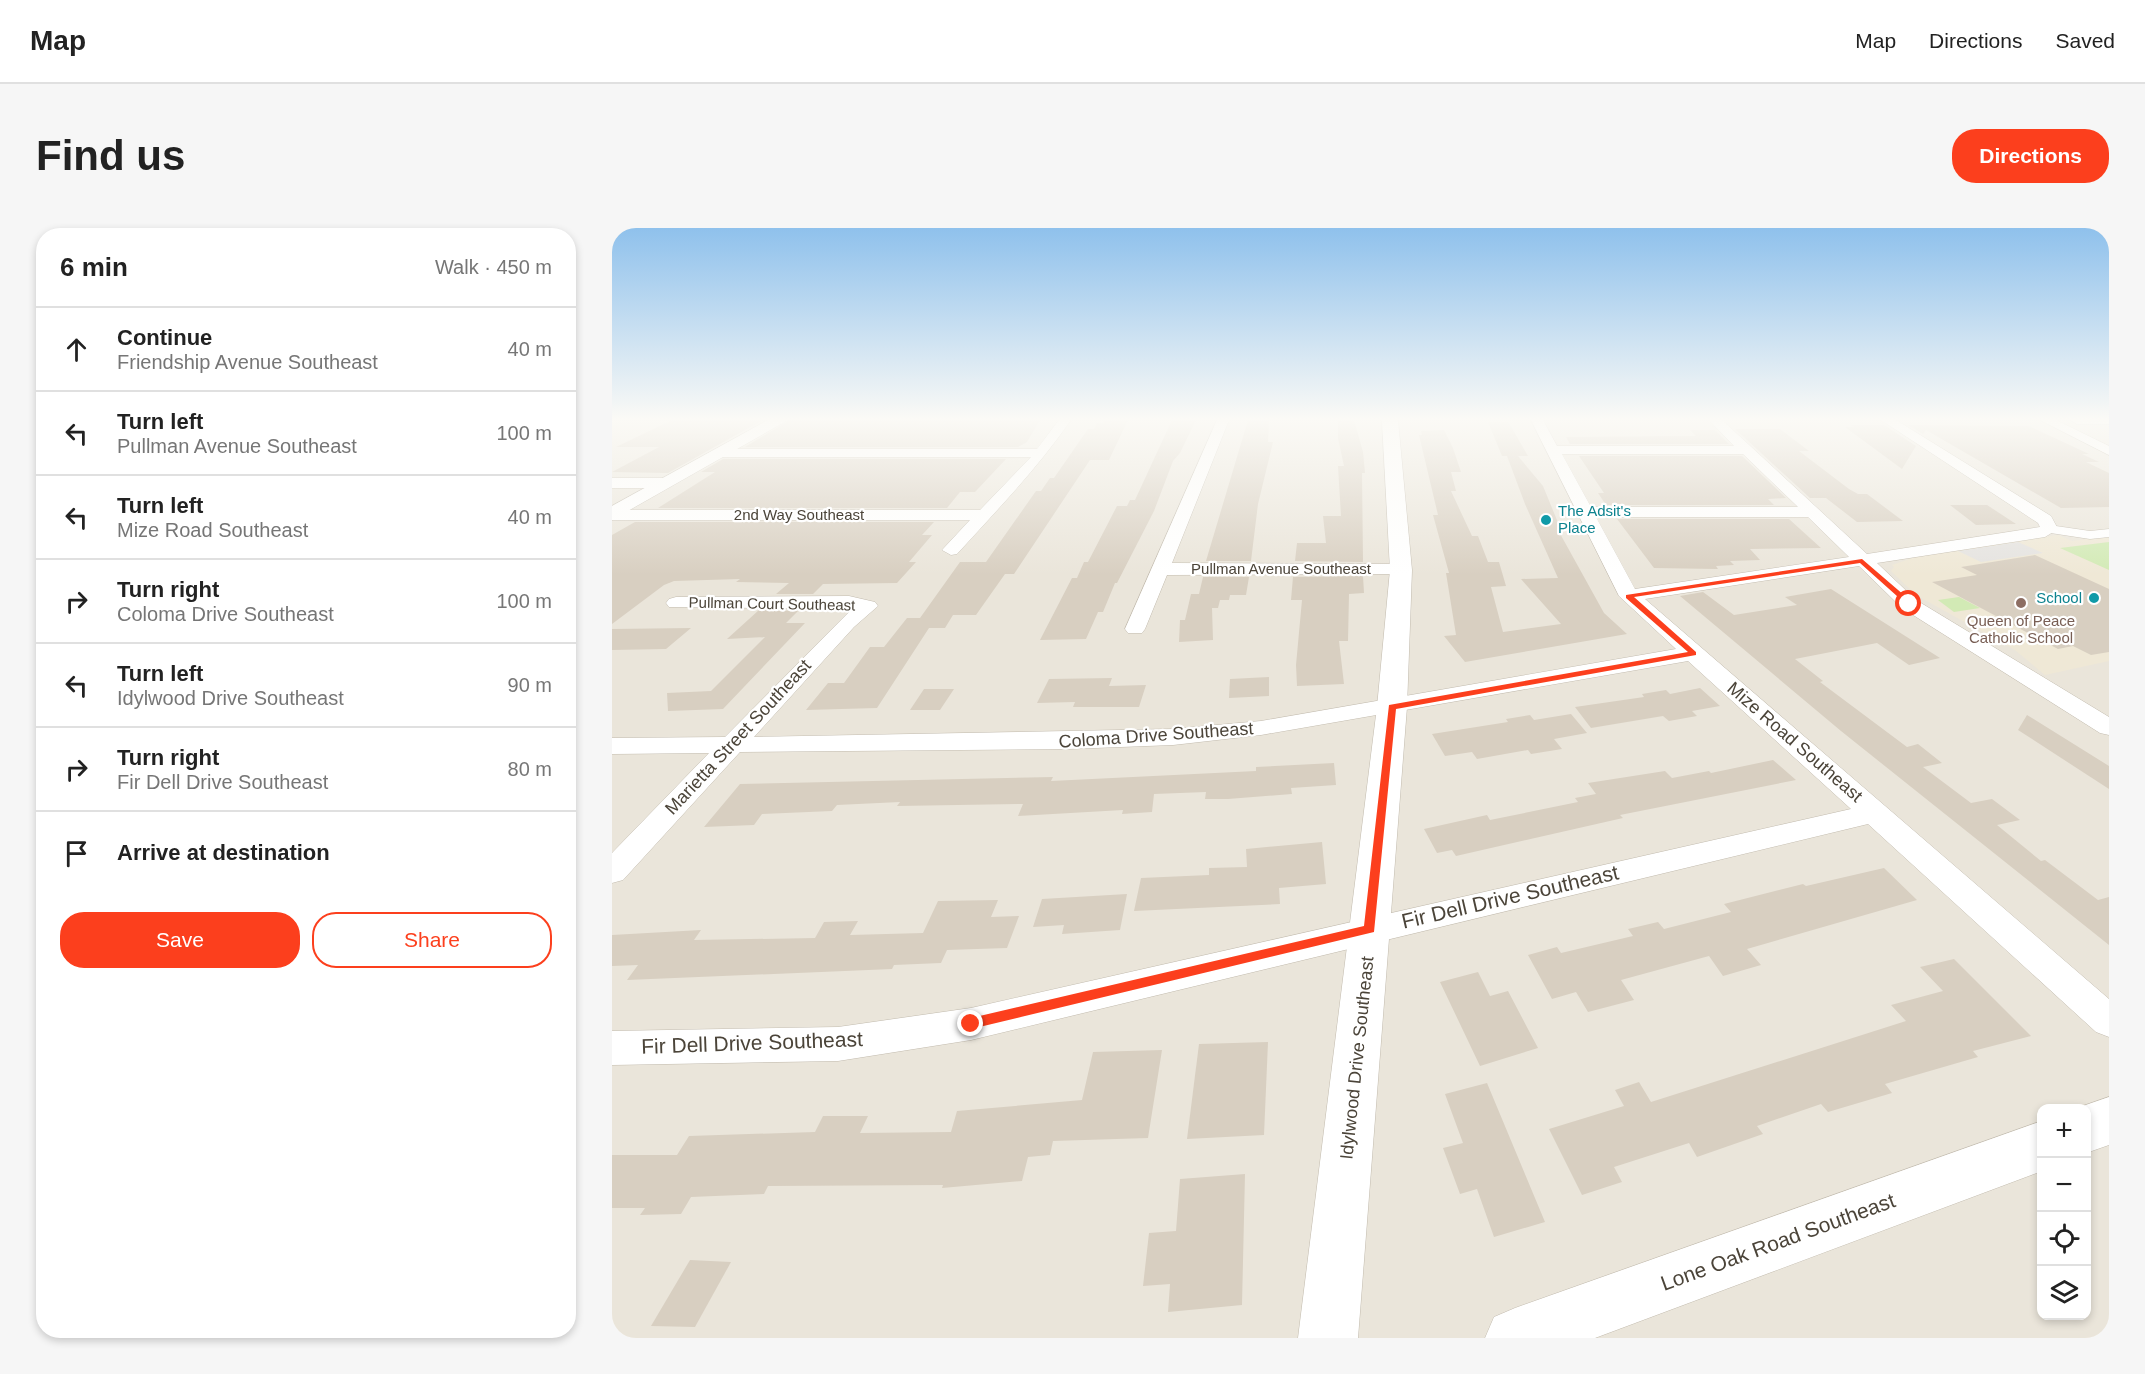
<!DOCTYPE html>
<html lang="en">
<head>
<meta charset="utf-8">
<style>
  body { margin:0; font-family:Arial,sans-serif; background:#f6f6f6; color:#222 }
  .controls { position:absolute; right:18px; bottom:18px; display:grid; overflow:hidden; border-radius:12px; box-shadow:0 3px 9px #0003 }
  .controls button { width:54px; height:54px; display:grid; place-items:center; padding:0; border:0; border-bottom:2px solid #e0e0e0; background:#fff; color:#222; font:30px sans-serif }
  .stop { position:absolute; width:18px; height:18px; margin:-14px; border:4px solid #fc3f1d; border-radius:50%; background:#fff }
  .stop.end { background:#fc3f1d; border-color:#fff; box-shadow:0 2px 6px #0008 }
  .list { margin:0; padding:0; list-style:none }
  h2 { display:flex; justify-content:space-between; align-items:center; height:78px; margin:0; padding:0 24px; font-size:26px }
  h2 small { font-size:20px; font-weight:400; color:#767676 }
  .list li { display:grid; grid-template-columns:39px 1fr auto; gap:18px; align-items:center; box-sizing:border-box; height:84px; padding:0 24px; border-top:2px solid #e0e0e0 }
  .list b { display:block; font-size:22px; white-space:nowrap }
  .list p { margin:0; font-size:20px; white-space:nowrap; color:#767676 }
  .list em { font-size:20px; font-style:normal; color:#767676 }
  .actions { display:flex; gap:12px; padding:18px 24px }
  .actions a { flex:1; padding:14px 0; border:2px solid #fc3f1d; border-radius:24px; text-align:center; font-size:21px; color:#fc3f1d }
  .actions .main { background:#fc3f1d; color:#fff }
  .icon { flex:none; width:33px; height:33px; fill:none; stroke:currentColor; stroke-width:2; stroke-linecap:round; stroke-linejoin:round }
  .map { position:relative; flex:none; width:1497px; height:1110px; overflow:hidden; border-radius:24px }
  header { display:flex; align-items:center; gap:36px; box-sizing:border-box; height:84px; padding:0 30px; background:#fff; border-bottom:2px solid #e0e0e0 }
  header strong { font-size:28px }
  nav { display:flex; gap:33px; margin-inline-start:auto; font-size:21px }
  .intro { display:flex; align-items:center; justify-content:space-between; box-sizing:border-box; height:144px; padding:0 36px }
  h1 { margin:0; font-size:42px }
  .button { padding:15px 27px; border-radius:24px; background:#fc3f1d; color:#fff; font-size:21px; font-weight:700 }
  main { display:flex; gap:36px; padding:0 36px }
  aside { flex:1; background:#fff; border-radius:24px; box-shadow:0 3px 9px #0003 }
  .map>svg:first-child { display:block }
  .residential { fill:#eae5da; fill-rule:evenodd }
  .education { fill:#efe8d6 }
  .green { fill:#d2eab5 }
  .parking { fill:#e5e3e0 }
  .building { fill:#d8cfc1 }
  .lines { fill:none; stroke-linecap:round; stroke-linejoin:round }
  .pedestrian-casing { stroke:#c2bbae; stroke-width:1 }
  .minor-casing { stroke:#c2bbae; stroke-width:1 }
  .tertiary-casing { stroke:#c2bbae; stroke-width:1 }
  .pedestrian { fill:#fff; fill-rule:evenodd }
  .minor { fill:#fff; fill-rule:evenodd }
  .tertiary { fill:#fff; fill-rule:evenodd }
  .route { fill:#fc3f1d }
  .culture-dot { fill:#0f9aa8; stroke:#fff; stroke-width:2 }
  .education-dot { fill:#8d6e63; stroke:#fff; stroke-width:2 }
  .labels { text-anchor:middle; stroke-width:4.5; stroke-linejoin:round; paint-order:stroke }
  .far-culture-label { font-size:15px; fill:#0d838f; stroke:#fff; text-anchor:start }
  .far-street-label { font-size:15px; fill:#4b4439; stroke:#fff }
  .far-education-label { font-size:15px; fill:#785e54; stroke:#fff }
  .street-label { font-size:18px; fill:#4b4439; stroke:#fff }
  .near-street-label { font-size:21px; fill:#4b4439; stroke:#fff }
</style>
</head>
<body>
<header>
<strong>Map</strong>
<nav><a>Map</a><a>Directions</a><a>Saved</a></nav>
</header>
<div class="intro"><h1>Find us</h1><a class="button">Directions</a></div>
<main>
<aside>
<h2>6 min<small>Walk · 450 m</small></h2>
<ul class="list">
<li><svg class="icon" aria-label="ahead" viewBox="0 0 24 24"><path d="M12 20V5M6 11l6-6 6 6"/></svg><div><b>Continue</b><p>Friendship Avenue Southeast</p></div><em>40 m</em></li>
<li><svg class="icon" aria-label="left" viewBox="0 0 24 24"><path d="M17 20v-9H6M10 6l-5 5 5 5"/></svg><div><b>Turn left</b><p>Pullman Avenue Southeast</p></div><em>100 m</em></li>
<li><svg class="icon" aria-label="left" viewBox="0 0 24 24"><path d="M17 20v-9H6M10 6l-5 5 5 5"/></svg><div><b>Turn left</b><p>Mize Road Southeast</p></div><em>40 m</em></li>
<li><svg class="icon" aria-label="right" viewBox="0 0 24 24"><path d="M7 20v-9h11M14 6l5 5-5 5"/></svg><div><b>Turn right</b><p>Coloma Drive Southeast</p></div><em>100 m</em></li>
<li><svg class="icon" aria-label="left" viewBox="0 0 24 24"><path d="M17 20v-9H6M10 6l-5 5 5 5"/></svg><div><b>Turn left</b><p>Idylwood Drive Southeast</p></div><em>90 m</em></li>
<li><svg class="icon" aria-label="right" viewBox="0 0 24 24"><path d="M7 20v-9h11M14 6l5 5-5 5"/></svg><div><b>Turn right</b><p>Fir Dell Drive Southeast</p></div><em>80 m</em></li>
<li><svg class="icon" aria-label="arrive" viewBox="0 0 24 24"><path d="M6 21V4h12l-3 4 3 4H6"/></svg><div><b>Arrive at destination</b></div></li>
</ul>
<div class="actions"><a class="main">Save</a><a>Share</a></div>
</aside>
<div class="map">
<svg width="1497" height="1110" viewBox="0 0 1497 1110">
  <rect width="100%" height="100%" fill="#f6f3ec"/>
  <!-- residential -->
  <path class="residential" d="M0,192h1497v918h-1497zM1430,880h44v208h-44z"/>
  <!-- education -->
  <path class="education" d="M1446,307l14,6 37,-5v125l-64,14 -30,-25 -99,-55 -25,-24 3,-4 -2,-2 29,-10z"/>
  <!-- green -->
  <g class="green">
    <path d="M1497,314v28l-49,-22z"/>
    <path d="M1347,369l21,11 -26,4 -16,-12z"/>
  </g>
  <!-- parking -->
  <path class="parking" d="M1406,314l25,11 -62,9 -23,-11z"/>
  <!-- building -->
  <g class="building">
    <path d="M60,192h91l-95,53 -56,-1 47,-25h-43z"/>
    <path d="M178,192h250l-13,22 -9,5h-273z"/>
    <path d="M493,192h23l-19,40h-19l-76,114h-9l-29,41h-23l-8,13h-16l-52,80 -71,2 22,-27h16l26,-36h14l23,-29h13l40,-56h26l50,-71h5l9,-13h4l34,-49h6l3,-6h6z"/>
    <path d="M560,192h24l-16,33 -7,8 -19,50 -37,72h-2l-12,29h-5l-12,27 -46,1 32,-62h5l7,-16h4l29,-56h10l3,-6h5z"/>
    <path d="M636,192h21l-1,22h5l-15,62 -7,57h-45z"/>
    <path d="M726,192h16l9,32 2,21h-3l1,89 -68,-1 2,-18h29l-3,-27h18l-3,-50h6l-6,-28z"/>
    <path d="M876,194h20l5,8 15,26h-10l25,30 18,44h-3l46,83 23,21 -162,28 -21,-26 12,-1 -10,-62h3l-16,-58h5l-19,-80h3l-1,-4 23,-1 9,18 8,24h-10l5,19h-5l21,45h6l10,26h11l7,24 -15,1 12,45 58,-8 -40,-45 37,-1 -33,-74 -18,-48h-5z"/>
    <path d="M1238,197h34l32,21 -14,23 -57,-42h9z"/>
    <path d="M1296,197l121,1 60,28h-7l17,8h-13l23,11v34l-48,1 -135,-78 -3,4z"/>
    <path d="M1123,201h45l29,22h-10l50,38 9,5h9l36,27 -46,1 -31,-24h-16z"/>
    <path d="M1078,202h25l14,14h-159l-4,-7 130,-1z"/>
    <path d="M967,228h163l44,42 -18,1 6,6h-168l-8,-12h6z"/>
    <path d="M111,231h283l-31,33h-15l-13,16h-289l57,-36h-14z"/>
    <path d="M1338,277h37l29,19 -40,1z"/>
    <path d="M1005,291h172l32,29 -71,1 10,11 -30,1 4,4 -18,1 2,3 -64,-1z"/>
    <path d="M23,294h299l-12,13h10l-23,27h7l-19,21 -74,1 -10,10h-37l13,-11 -53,-1 4,-3 -66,2 -10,4 -52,39v-89z"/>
    <path d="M1423,327l74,34v63l-18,3 -18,-9 -15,3 -126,-67 45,-7 -16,-8z"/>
    <path d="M751,348l1,17 -15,1 -1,47h-9l5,43 -47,2 -1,-21 6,-65h-11l2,-23z"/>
    <path d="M591,349h46l-3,18h-16l-1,5h-9l-2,8h-6l1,32 -34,2 1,-22h5l6,-26h8z"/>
    <path d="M1219,361l109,69 -31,7 -32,-22 -82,16 28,22 -3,1 87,65 11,-3 24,19 -19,4 48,36 21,-4 28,21 -23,5 44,36 4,-1 53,40 11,-3v48l-268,-214 -161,-135 23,-4 31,23 63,-10 -12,-8z"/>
    <path d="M147,382l39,1 -12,12h19l-82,86 -55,2 -1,-18 44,-2 54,-54 -38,2z"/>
    <path d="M79,400l-25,21 -54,1v-21z"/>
    <path d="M657,449v19l-40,2 1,-19z"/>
    <path d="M500,450l-3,8 37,-1 -7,22h-66l2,-5 -38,1 12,-24z"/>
    <path d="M1088,460l20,18 -28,5 5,5 -28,5 -6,-5 -72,12 -16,-21 69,-10 -2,-3 24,-4 4,4z"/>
    <path d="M312,461h30l-14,21h-30z"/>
    <path d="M959,486l16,19 -33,6 8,10 -31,5 -3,-4 -51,9 -5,-7 -27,4 -13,-22 76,-12 -2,-3 24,-4 4,5z"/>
    <path d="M1415,487l82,51v23l-91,-59z"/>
    <path d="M1161,532l23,20 -176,35 3,3 -167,38 -4,-6 -15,3 -13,-24 63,-14 3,5 88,-18 -3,-4 21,-4 -8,-11 77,-12 7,7 37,-7 2,2z"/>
    <path d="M722,535l2,22 -45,3 1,6 -64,5h-23l1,-7 -52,2 -2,18 -30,2 1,-4 -105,6 5,-12 -126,2 3,-4 -63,3 -5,6 -70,3 -8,11 -50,2 36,-43 313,-7 -2,4 205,-10v-4z"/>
    <path d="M710,614l4,42 -47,4 1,16 -146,7 7,-33 68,-3v-7l38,-1 -1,-18z"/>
    <path d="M1272,640l33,32 -170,49 14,16 -38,11 -14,-20 -88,24 13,20 -46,12 -12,-20 -24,7 -24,-44 29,-8 4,6 72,-17 -5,-7 30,-7 6,7 67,-17 -7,-8 79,-20 3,2z"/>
    <path d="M515,666l-7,36 -58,4 2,-9 -31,2 9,-28z"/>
    <path d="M386,672l-7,17 28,-1 -12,32 -60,2 -6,13 -47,2 -2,4 -265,11 11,-15 -26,1v-31l89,-5 -7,10 121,-2 9,-16 34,-1 -8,14 73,-2 15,-32z"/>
    <path d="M1342,731l77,77 -58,15 5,6 -93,27 7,9 -64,19 -7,-8 -64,22 6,8 -66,23 -8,-14 -75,24 8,15 -40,13 -33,-66 75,-23 -9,-16 24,-8 12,20 255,-81 -15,-16 52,-14 -23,-24z"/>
    <path d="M866,744l12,24 18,-5 30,57 -58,18 -40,-84z"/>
    <path d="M656,814l-4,93 -77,4 12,-95z"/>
    <path d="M550,822l-14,88 -95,3 -3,14 -22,2 -6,24 -80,7 1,-3 -175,1 -4,8 -73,3 -10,17 -41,1 5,-7h-33v-53h65l12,-19 126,-4 8,-16h45l-8,17 91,-1 6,-21 125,-11 11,-48z"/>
    <path d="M875,855l58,139 -51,15 -17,-48 -17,5 -17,-46 20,-5 -18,-49z"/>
    <path d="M633,946l-3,131 -74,7 2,-28 -27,2 6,-53 27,-2 4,-52z"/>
    <path d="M78,1032l41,2 -36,65 -44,-1z"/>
  </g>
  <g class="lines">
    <defs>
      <path id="pedestrian" d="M1437,297l41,6 19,-2v8l-19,2 -46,-7 -2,-3z"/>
      <g id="minor">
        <path d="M447,192h12c-34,49 -74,90 -114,134l-6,1 -9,-5 28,-30h-358v-10h368l51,-53h-310l-7,-4 7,-4h316z"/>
        <path d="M605,192h12l-57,143 229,1 9,6 -2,4 -241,1 -22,54 -3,4h-14l-3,-4z"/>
        <path d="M919,192h12l14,26h177l-25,-26h13l145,134 173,-27 -2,-4 -157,-103h15l155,96 7,13 -13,8 -168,26 39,37 193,117v18l-9,-2 -198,-125 -43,-42 -214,33 464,400v38l-13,-5 -228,-208 -897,216 -133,21 -226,4v-34l226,-4 133,-19 880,-199 -163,-148 -427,74 -88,10 -105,4 -328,3 -117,128 -11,3v-30l97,-100 -97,1v-16l113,-1 127,-128 -183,-2 -3,-4 3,-4 7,-2 173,-1 26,6 3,4 -24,21 -100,110 419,-8 88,-8 415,-72 -57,-53zM950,226h181l55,53h-207zM984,289h212l41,40 -214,32z"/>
        <path d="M1428,192h16l53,26v9z"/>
        <path d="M1459,192h38v4h-32z"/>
        <path d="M0,250h55l8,5 -8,5h-55z"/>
      </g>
      <g id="tertiary">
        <path d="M156,192h20l-176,100v-14z"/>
        <path d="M770,192h16l14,150 -5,137 -49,631h-60l79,-631 13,-137z"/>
        <path d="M1497,869v48l-23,8v-45h-9z"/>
        <path d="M1430,893v50l-447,167h-110l9,-21 21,-9z"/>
      </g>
    </defs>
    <!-- pedestrian casing -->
    <use href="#pedestrian" class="pedestrian-casing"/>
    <!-- minor casing -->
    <use href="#minor" class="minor-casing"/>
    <!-- tertiary casing -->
    <use href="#tertiary" class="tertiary-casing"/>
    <!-- pedestrian -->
    <use href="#pedestrian" class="pedestrian"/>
    <!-- minor -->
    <use href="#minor" class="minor"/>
    <!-- tertiary -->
    <use href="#tertiary" class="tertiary"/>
  </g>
  <!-- sky -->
  <linearGradient id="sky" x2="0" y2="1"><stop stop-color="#8fc1ec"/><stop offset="0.55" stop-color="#fbfaf6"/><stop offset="1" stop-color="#fbfaf6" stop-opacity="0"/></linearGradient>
  <rect width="1497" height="347" fill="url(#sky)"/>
  <!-- route -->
  <path class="route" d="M1250,331l50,43v3h-5l-47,-42 -226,34 62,55v3l-300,54 -22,223 -403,97 -5,-1v-8l5,-2 393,-92 25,-221 299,-53 -62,-54v-3z"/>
  <!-- markers -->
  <g class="culture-dot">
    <circle cx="934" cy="292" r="6"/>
    <circle cx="1482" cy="370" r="6"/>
  </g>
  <circle class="education-dot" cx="1409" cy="375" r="6"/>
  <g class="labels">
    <!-- far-culture labels -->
    <g class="far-culture-label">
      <text x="946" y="288">The Adsit's<tspan x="946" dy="17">Place</tspan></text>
      <text x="1470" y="375" text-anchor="end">School</text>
    </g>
    <!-- far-street labels -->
    <g class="far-street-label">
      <text x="187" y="292">2nd Way Southeast</text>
      <text x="669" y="346">Pullman Avenue Southeast</text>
      <text transform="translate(160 376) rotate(1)" y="5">Pullman Court Southeast</text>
    </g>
    <!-- far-education labels -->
    <g class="far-education-label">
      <text x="1409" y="398">Queen of Peace<tspan x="1409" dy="17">Catholic School</tspan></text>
    </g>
    <!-- street labels -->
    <g class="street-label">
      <text transform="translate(544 507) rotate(-4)" y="6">Coloma Drive Southeast</text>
      <text transform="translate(126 509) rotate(-47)" y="6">Marietta Street Southeast</text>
      <text transform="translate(1183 514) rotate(41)" y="6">Mize Road Southeast</text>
      <text transform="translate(745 830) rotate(-84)" y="6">Idylwood Drive Southeast</text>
    </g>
    <!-- near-street labels -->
    <g class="near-street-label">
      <text transform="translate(898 669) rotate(-13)" y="7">Fir Dell Drive Southeast</text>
      <text transform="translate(140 815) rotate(-2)" y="7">Fir Dell Drive Southeast</text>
      <text transform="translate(1166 1014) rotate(-20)" y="7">Lone Oak Road Southeast</text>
    </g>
  </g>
</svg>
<div class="controls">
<button>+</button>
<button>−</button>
<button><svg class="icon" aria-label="locate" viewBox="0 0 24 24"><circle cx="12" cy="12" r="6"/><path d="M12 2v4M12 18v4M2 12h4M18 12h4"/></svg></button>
<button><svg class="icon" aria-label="layers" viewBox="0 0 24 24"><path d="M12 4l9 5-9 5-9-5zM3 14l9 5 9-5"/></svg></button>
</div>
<div class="stop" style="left:1297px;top:376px"></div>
<div class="stop end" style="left:359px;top:796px"></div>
</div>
</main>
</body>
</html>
